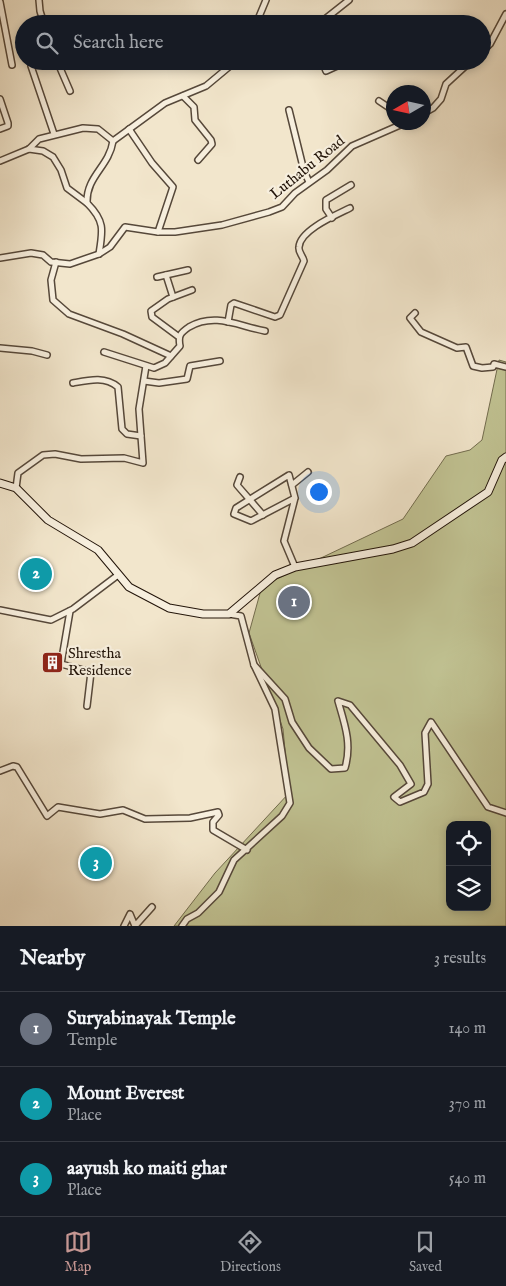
<!DOCTYPE html>
<html lang="en">
<head>
<meta charset="utf-8">
<style>
  body { margin:0; font-family:"IM FELL English",serif; background:#20242c; color:#f1f3f6 }
  .controls { position:absolute; right:15px; bottom:15px; display:grid; overflow:hidden; border-radius:10px; box-shadow:0 2px 8px #0003 }
  .controls button { width:45px; height:45px; display:grid; place-items:center; padding:0; border:0; border-bottom:1px solid #363941; background:#171b24; color:#f1f3f6; font:25px sans-serif }
  .compass { position:absolute; left:386px; top:85px; width:45px; height:45px; border-radius:50%; background:#171b24; box-shadow:0 2px 8px #0003; rotate:261deg }
  .you { position:absolute; left:318px; top:491px; width:18px; height:18px; margin:-12px; border:4px solid #fff; border-radius:50%; background:#1a73e8; box-shadow:0 0 0 8px #1a73e833 }
  .badge { display:grid; place-items:center; width:32px; height:32px; border-radius:50%; background:#c59692; color:#fff; font-size:16px; font-weight:700 }
  .pin { position:absolute; translate:-50% -50%; border:2px solid #fff; box-shadow:0 1px 5px #0006 }
  .list { margin:0; padding:0; list-style:none }
  h2 { display:flex; justify-content:space-between; align-items:center; height:65px; margin:0; padding:0 20px; font-size:21px }
  h2 small { font-size:16px; font-weight:400; color:#9ea1a6 }
  .list li { display:grid; grid-template-columns:32px 1fr auto; gap:15px; align-items:center; box-sizing:border-box; height:75px; padding:0 20px; border-top:1px solid #363941 }
  .list b { display:block; font-size:19px; white-space:nowrap }
  .list p { margin:0; font-size:16px; white-space:nowrap; color:#9ea1a6 }
  .list em { font-size:16px; font-style:normal; color:#9ea1a6 }
  .icon { flex:none; width:28px; height:28px; fill:none; stroke:currentColor; stroke-width:2; stroke-linecap:round; stroke-linejoin:round }
  .map { position:relative; flex:none; width:506px; height:926px; overflow:hidden }
  .search { position:absolute; background:#171b24; box-shadow:0 2px 8px #0003; left:15px; right:15px; top:15px; height:55px; display:flex; align-items:center; gap:12px; box-sizing:border-box; padding:0 18px; border-radius:28px; color:#9ea1a6; font-size:19px }
  .sheet { height:290px; background:#171b24 }
  nav { display:flex; justify-content:space-around; align-items:center; box-sizing:border-box; height:70px; border-top:1px solid #363941; background:#171b24; font-size:14px; color:#9ea1a6 }
  nav a { display:grid; justify-items:center; gap:2px }
  nav .on { color:#c59692 }
  .map>svg:first-child { display:block }
  .green { fill:#c1c393; stroke:#726c4e; fill-rule:evenodd }
  .lines { fill:none; stroke-linecap:round; stroke-linejoin:round }
  .street-casing { stroke:#56483a; stroke-width:8 }
  .secondary-casing { stroke:#221409; stroke-width:9 }
  .street { stroke:#f7efde; stroke-width:5 }
  .secondary { stroke:#f7efde; stroke-width:7 }
  .labels { text-anchor:middle; stroke-width:4.5; stroke-linejoin:round; paint-order:stroke }
  .street-label { font-size:15px; fill:#221409; stroke:#f7efde }
  .poi-label { font-size:15px; fill:#221409; stroke:#f7efde; text-anchor:start }
</style>
</head>
<body>
<div class="map">
<svg width="506" height="926" viewBox="0 0 506 926">
  <rect width="100%" height="100%" fill="#f2e6cc"/>
  <filter id="stains"><feTurbulence type="fractalNoise" baseFrequency=".004" numOctaves="4"/><feColorMatrix values="0 0 0 0 .2 0 0 0 0 .09 0 0 0 0 .02 0 0 0 .5 -.17"/></filter>
  <radialGradient id="worn" r=".72"><stop offset=".6" stop-color="#630" stop-opacity="0"/><stop offset="1" stop-color="#630" stop-opacity=".3"/></radialGradient>
  <!-- green -->
  <path class="green" d="M499,360l7,2v564h-332l41,-53 74,-80 -6,-64 -34,-96 13,-47 141,-67 43,-63 24,-6 12,-10zM450,825h37v82h-37z"/>
  <g class="lines">
    <defs>
      <g id="street">
        <path d="M39,0l1,11 4,13"/>
        <path d="M0,2l12,63"/>
        <path d="M256,24l10,-24"/>
        <path d="M311,24l9,-1 29,-23"/>
        <path d="M482,52l8,-8 16,-30"/>
        <path d="M32,61l-1,5 23,68"/>
        <path d="M57,61l13,30"/>
        <path d="M322,61l4,10 11,-5"/>
        <path d="M183,96l11,11 1,13 16,20 1,4 -14,16"/>
        <path d="M0,99l8,24v3l-8,3"/>
        <path d="M379,101l15,10"/>
        <path d="M289,110l15,61 5,11"/>
        <path d="M424,113l9,-5 8,-9 5,-15 25,-23"/>
        <path d="M129,129l23,34 21,24 -15,45"/>
        <path d="M29,149l14,2 10,6 8,13 6,18 20,15"/>
        <path d="M0,161l29,-12 10,-10 44,-11 15,1 15,12 52,-38 41,-17 30,-25"/>
        <path d="M332,218l-6,-9v-9l25,-15"/>
        <path d="M99,254c4,-24 6,-33 -12,-51 -1,-27 22,-36 26,-62"/>
        <path d="M0,258l31,-5 12,2 8,7 19,2 29,-10 11,-7 15,-20 33,5h17l47,-7 47,-13 13,-5 13,-14 32,-23 25,-24 55,-24"/>
        <path d="M56,262l-5,18 2,20 16,14 54,20 48,22"/>
        <path d="M166,275l7,22"/>
        <path d="M157,277l31,-7"/>
        <path d="M415,313l-5,5 11,14 36,16 9,-1 7,19 9,2 11,-1 1,-3 12,3"/>
        <path d="M228,322l3,-17 3,-2 41,14 5,-2 24,-54c-1,-5 -6,-9 -5,-14 1,-17 37,-32 51,-39"/>
        <path d="M179,337l-27,-20 -1,-6 17,-12 24,-9"/>
        <path d="M0,348l32,3 15,4"/>
        <path d="M104,352l50,16 11,-5 15,-17c-2,-10 0,-13 9,-19 26,-15 49,-1 76,4"/>
        <path d="M144,381l15,2 28,-4 3,-13 30,-5"/>
        <path d="M73,383c16,-3 32,-7 45,4l4,42 5,5 14,2"/>
        <path d="M240,477l-3,8 26,30"/>
        <path d="M292,485l16,-13"/>
        <path d="M16,488l2,-15 25,-18 12,-1 26,5 43,-1 19,5 -4,-54 7,-43"/>
        <path d="M295,567l-11,-26 11,-43 -6,-23 -53,33 -2,6 17,7 44,-23"/>
        <path d="M0,610l51,10 22,-11 45,-34"/>
        <path d="M70,611l-9,53 30,8 -4,34"/>
        <path d="M254,665l31,34 7,23 17,26 22,21 14,-1c7,-24 0,-43 -7,-67l12,4 50,60 11,19 -17,13 6,5 24,-10 4,-8 -3,-51 6,-11 57,85 18,6"/>
        <path d="M0,771l13,-5 4,1 30,49 11,-9 42,7 23,-4 22,9 45,-1 28,-6 1,3 -6,7v8l34,20"/>
        <path d="M124,926l6,-12 5,12 17,-19"/>
        <path d="M182,926l5,-7 11,-6 21,-21 15,-32 48,-44 8,-13 -15,-94 -21,-44 -13,-49 -12,-2"/>
      </g>
      <path id="secondary" d="M0,483l16,5 32,32 50,30 31,37 40,21 34,6h26l46,-39 20,-8 98,-18 19,-6 76,-51 14,-32 4,-3"/>
    </defs>
    <!-- street casing -->
    <use href="#street" class="street-casing"/>
    <!-- secondary casing -->
    <use href="#secondary" class="secondary-casing"/>
    <!-- street -->
    <use href="#street" class="street"/>
    <!-- secondary -->
    <use href="#secondary" class="secondary"/>
  </g>
  <!-- icons -->
  <defs>
    <symbol id="building-square" viewBox="-11 -11 22 22"><rect x="-9" y="-9" width="18" height="18" rx="4" fill="#8f2418" stroke="#f7efde"/><path d="M-4-6H4V6H1V3H-1V6H-4ZM-2.5-4.3h1.7v1.8h-1.7ZM.8-4.3h1.7v1.8H.8ZM-2.5-1h1.7V.8h-1.7ZM.8-1h1.7V.8H.8Z" fill="#fff"/></symbol>
  </defs>
  <g fill-rule="evenodd">
    <use href="#building-square" x="40" y="650" width="25" height="25"/>
  </g>
  <g class="labels">
    <!-- street labels -->
    <g class="street-label">
      <text transform="translate(307 167) rotate(-39)" y="5">Luthabu Road</text>
    </g>
    <!-- poi labels -->
    <g class="poi-label">
      <text x="68" y="658">Shrestha<tspan x="68" dy="17">Residence</tspan></text>
    </g>
  </g>
  <rect width="100%" height="100%" filter="url(#stains)"/>
  <rect width="100%" height="100%" fill="url(#worn)"/>
</svg>
<div class="controls">
<button><svg class="icon" aria-label="locate" viewBox="0 0 24 24"><circle cx="12" cy="12" r="6"/><path d="M12 2v4M12 18v4M2 12h4M18 12h4"/></svg></button>
<button><svg class="icon" aria-label="layers" viewBox="0 0 24 24"><path d="M12 4l9 5-9 5-9-5zM3 14l9 5 9-5"/></svg></button>
</div>
<svg class="compass" viewBox="-18 -18 36 36"><path d="M0-13l5 13h-10z" fill="#e53935"/><path d="M0 13l5-13h-10z" fill="#9ea1a6"/></svg>
<div class="you"></div>
<div class="pin badge" style="left:294px;top:602px;background:#6b7280">1</div>
<div class="pin badge" style="left:36px;top:574px;background:#0f9aa8">2</div>
<div class="pin badge" style="left:96px;top:863px;background:#0f9aa8">3</div>
<div class="search"><svg class="icon" aria-label="search" viewBox="0 0 24 24"><circle cx="10" cy="10" r="6"/><path d="M15 15l6 6"/></svg>Search here</div>
</div>
<section class="sheet">
<h2>Nearby<small>3 results</small></h2>
<ul class="list">
<li><span class="badge" style="background:#6b7280">1</span><div><b>Suryabinayak Temple</b><p>Temple</p></div><em>140 m</em></li>
<li><span class="badge" style="background:#0f9aa8">2</span><div><b>Mount Everest</b><p>Place</p></div><em>370 m</em></li>
<li><span class="badge" style="background:#0f9aa8">3</span><div><b>aayush ko maiti ghar</b><p>Place</p></div><em>540 m</em></li>
</ul>
</section>
<nav>
<a class="on"><svg class="icon" aria-label="map" viewBox="0 0 24 24"><path d="M3 6l6-2 6 2 6-2v14l-6 2-6-2-6 2zM9 4v14M15 6v14"/></svg>Map</a>
<a><svg class="icon" aria-label="directions" viewBox="0 0 24 24"><path d="M12 3l9 9-9 9-9-9zM9 14v-3h6M13 9l2 2-2 2"/></svg>Directions</a>
<a><svg class="icon" aria-label="saved" viewBox="0 0 24 24"><path d="M7 4h10v16l-5-4-5 4z"/></svg>Saved</a>
</nav>
</body>
</html>
